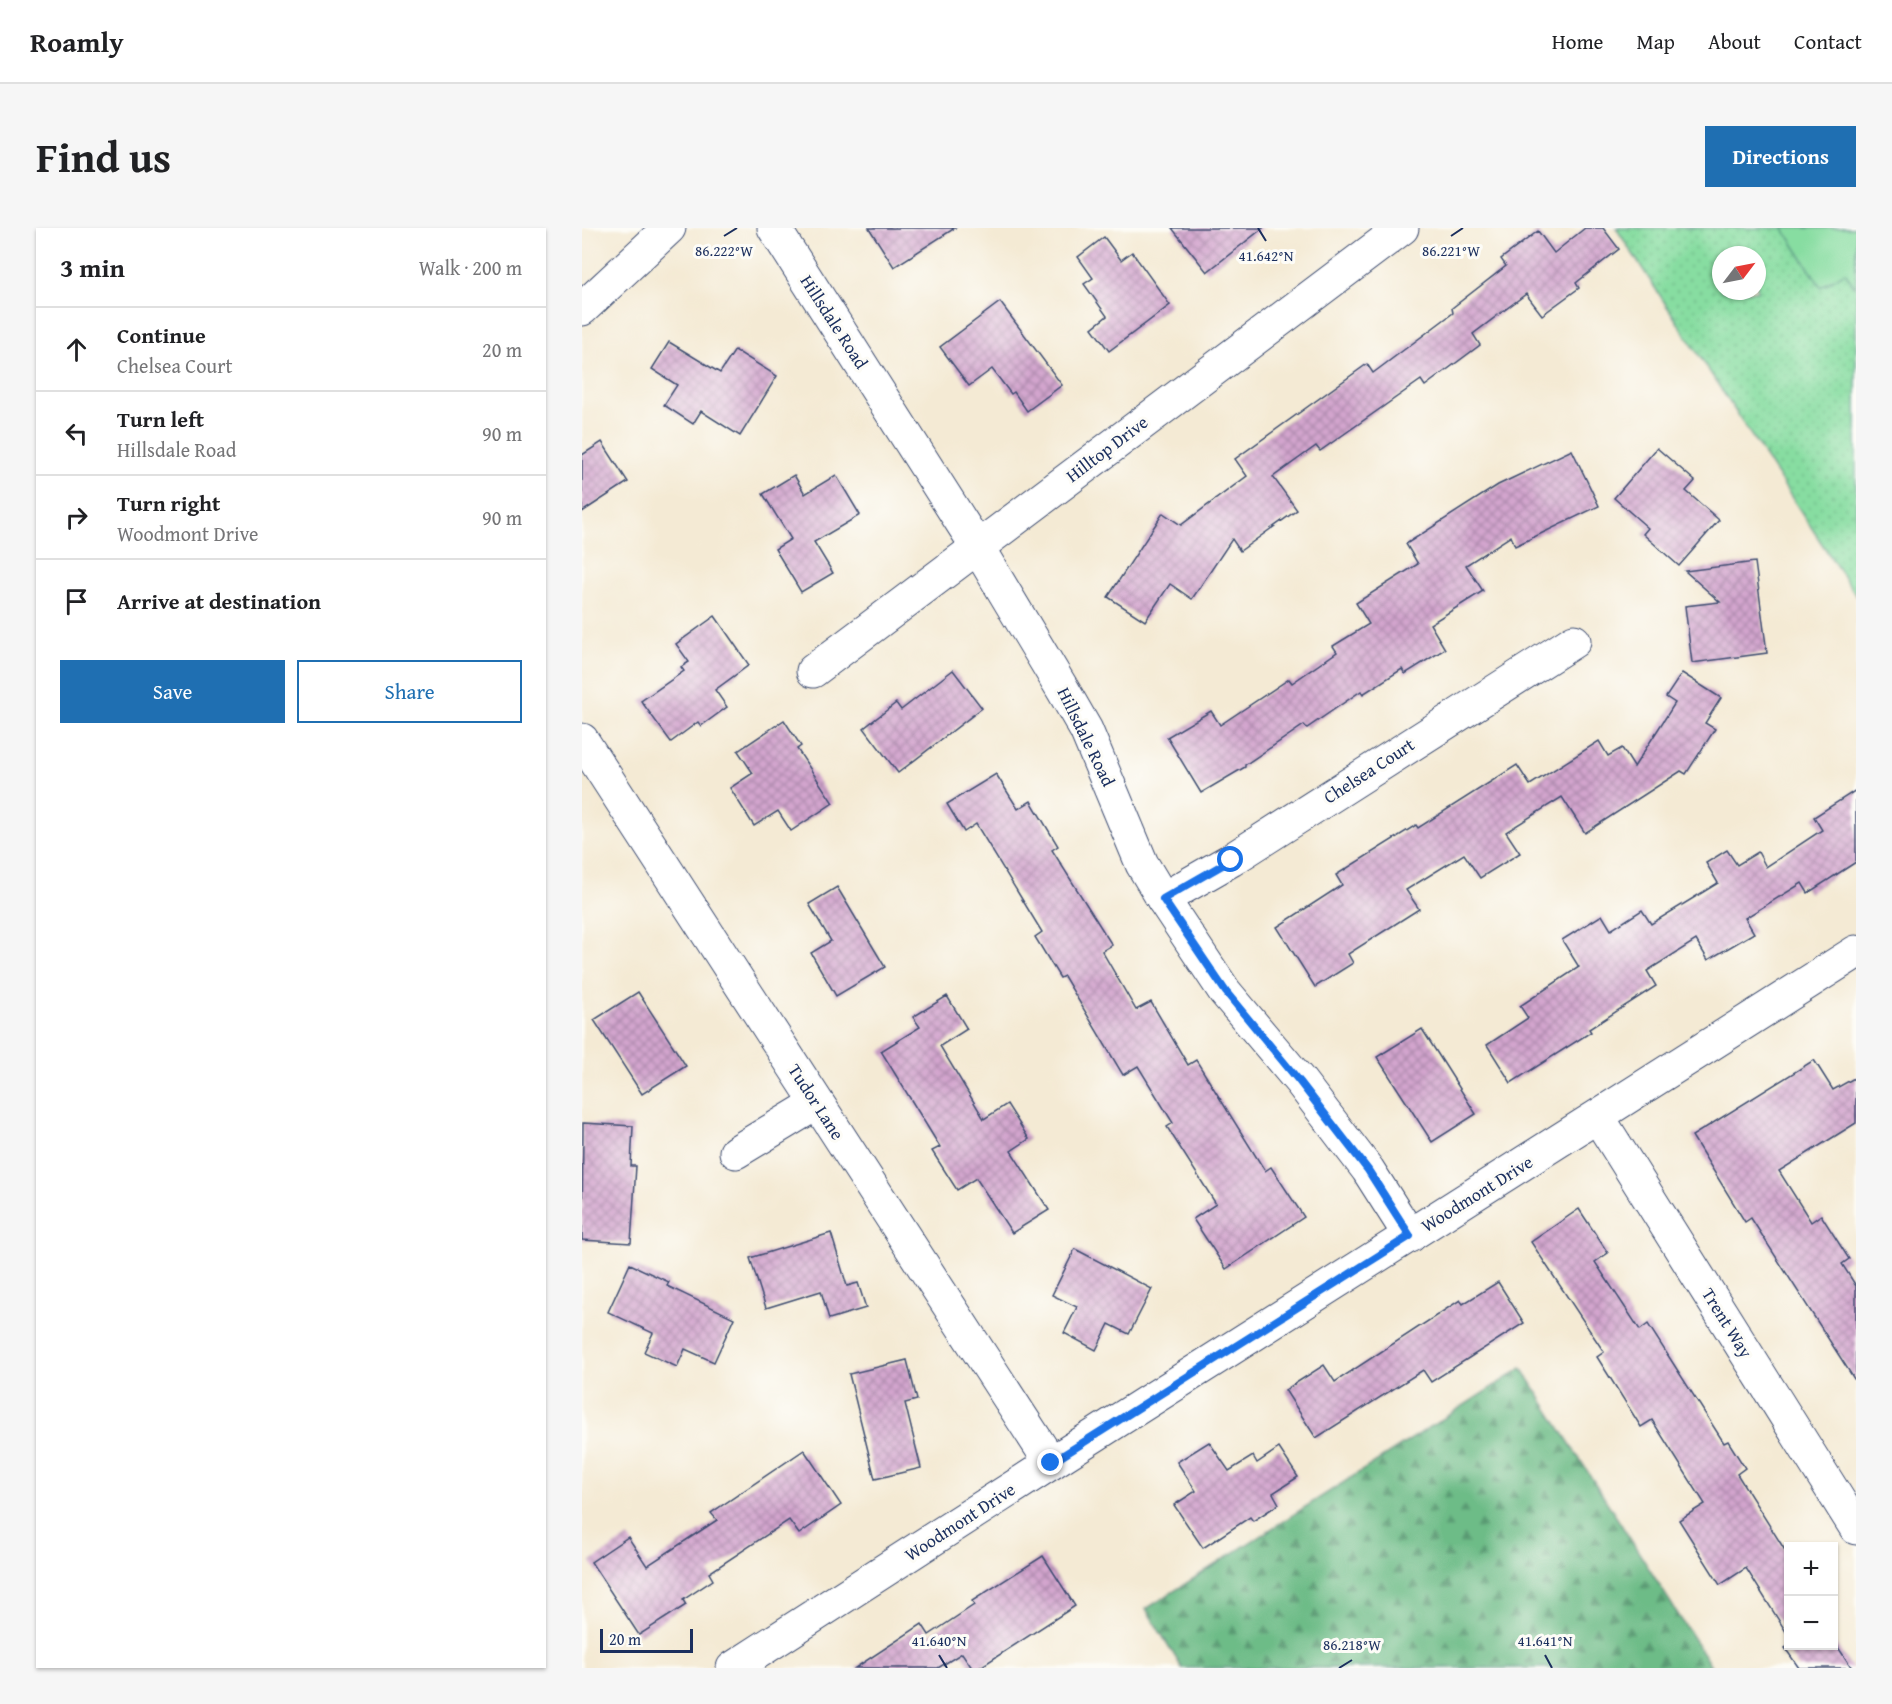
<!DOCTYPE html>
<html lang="en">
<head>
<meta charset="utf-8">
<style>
  body { margin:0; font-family:"Gentium Book Plus",serif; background:#f6f6f6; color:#202124 }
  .controls { position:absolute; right:18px; bottom:18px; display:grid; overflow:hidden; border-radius:0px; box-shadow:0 2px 4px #0004 }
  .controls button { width:54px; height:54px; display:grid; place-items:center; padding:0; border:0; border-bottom:2px solid #e0e0e0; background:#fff; color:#202124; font:30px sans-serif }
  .compass { position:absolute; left:1130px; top:18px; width:54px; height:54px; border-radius:50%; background:#fff; box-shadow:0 2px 4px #0004; rotate:58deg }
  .scale { position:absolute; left:18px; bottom:15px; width:93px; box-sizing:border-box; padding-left:6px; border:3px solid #1b2f5e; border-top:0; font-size:16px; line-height:21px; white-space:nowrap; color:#1b2f5e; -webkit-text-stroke:4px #fdfcf7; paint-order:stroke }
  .stop { position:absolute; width:18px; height:18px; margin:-14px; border:4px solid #1a73e8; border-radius:50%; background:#fff }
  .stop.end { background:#1a73e8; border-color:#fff; box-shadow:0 2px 6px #0008 }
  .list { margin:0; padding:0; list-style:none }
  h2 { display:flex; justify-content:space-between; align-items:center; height:78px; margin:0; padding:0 24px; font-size:26px }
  h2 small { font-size:20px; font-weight:400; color:#757577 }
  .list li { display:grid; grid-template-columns:39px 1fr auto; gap:18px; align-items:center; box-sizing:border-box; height:84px; padding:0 24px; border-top:2px solid #e0e0e0 }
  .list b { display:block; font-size:22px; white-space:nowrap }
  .list p { margin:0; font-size:20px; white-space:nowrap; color:#757577 }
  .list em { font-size:20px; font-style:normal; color:#757577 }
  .actions { display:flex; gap:12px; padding:18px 24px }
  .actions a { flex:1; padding:14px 0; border:2px solid #1f6fb2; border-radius:0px; text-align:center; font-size:21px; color:#1f6fb2 }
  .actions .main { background:#1f6fb2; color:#fff }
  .icon { flex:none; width:33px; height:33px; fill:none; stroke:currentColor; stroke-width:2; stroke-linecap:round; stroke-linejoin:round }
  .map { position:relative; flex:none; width:1274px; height:1440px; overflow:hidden; border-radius:0px }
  header { display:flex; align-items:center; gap:36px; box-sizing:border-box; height:84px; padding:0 30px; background:#fff; border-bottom:2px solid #e0e0e0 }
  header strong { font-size:28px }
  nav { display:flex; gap:33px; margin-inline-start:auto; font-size:21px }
  .intro { display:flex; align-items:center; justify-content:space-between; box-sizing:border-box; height:144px; padding:0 36px }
  h1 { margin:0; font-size:42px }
  .button { padding:15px 27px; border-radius:0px; background:#1f6fb2; color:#fff; font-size:21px; font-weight:700 }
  main { display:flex; gap:36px; padding:0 36px }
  aside { flex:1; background:#fff; border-radius:0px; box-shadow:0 2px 4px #0004 }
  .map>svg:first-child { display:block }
  .grass { fill:url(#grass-dots); stroke:#518680; stroke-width:1.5; fill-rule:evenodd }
  .forest { fill:url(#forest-firs); stroke:#447672; stroke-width:1.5 }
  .pitch { fill:#87dda1; stroke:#518680; stroke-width:1.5 }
  .building { fill:url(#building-cross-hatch) }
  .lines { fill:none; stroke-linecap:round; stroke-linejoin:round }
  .minor-casing { stroke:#3c4b70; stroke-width:35 }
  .minor { stroke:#fff; stroke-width:33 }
  .route { stroke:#1a73e8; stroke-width:8 }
  .ticks { fill:none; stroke:#1b2f5e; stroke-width:2 }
  .labels { text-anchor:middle; stroke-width:6; stroke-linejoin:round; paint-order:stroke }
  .street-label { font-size:18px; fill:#1b2f5e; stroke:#fdfcf7 }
  .ticks-label { font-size:15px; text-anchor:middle; fill:#1b2f5e; stroke:#fdfcf7; stroke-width:6; stroke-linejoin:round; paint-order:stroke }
</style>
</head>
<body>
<header>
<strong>Roamly</strong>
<nav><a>Home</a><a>Map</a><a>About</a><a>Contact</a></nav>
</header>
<div class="intro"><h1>Find us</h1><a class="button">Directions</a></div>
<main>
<aside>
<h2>3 min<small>Walk · 200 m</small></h2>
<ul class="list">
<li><svg class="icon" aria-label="ahead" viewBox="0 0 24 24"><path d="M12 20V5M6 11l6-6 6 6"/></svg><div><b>Continue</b><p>Chelsea Court</p></div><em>20 m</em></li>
<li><svg class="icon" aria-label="left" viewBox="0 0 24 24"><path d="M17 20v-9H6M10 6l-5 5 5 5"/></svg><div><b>Turn left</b><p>Hillsdale Road</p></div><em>90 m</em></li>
<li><svg class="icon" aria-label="right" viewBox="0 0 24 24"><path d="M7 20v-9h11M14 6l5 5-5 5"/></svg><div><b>Turn right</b><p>Woodmont Drive</p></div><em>90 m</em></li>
<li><svg class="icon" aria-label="arrive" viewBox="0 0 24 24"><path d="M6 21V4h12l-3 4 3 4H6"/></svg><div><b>Arrive at destination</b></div></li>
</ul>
<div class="actions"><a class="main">Save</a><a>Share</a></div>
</aside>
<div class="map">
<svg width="1274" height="1440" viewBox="0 0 1274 1440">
  <defs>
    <pattern id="grass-dots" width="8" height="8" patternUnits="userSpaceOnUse" patternTransform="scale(1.5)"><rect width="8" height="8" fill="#87dda1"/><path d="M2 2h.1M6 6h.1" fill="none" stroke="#74be8d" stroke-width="1.8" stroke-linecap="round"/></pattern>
    <pattern id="forest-firs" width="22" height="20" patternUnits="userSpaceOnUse" patternTransform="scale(1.5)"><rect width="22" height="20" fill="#6dbc87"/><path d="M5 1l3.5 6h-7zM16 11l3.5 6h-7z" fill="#599972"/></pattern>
    <pattern id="building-cross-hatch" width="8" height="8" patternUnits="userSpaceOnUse" patternTransform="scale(1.5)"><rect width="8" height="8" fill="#d3a5ce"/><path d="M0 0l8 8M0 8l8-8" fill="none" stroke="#aa87aa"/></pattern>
  </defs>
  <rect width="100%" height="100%" fill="#fdfcf7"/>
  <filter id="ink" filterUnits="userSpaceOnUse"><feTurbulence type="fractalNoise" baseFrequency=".0167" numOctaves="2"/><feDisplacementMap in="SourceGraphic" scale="12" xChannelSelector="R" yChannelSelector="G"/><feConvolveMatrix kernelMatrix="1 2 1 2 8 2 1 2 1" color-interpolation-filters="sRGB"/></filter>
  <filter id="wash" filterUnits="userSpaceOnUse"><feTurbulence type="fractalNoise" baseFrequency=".008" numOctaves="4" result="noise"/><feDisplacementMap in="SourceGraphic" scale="24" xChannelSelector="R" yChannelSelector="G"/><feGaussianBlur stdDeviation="1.35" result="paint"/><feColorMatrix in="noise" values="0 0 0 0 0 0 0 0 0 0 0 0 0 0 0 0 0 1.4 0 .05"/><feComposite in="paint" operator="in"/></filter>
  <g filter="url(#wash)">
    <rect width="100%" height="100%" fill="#f4ead4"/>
    <!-- grass -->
    <path class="grass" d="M1034,0h240v368zM1139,27h36v36h-36z"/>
    <!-- forest -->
    <path class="forest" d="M940,1140l190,300h-530l-36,-59z"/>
    <!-- pitch -->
    <path class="pitch" d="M1201,0h73v61l-11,-17 -24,15z"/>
    <g id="blocks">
      <!-- building -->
      <g class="building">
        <path d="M287,0h86l-61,39z"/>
        <path d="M590,0h91l-56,44z"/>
        <path d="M1003,0h18l16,21 -43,34 3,5 -37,27 -16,-21 -53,40 7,11 -55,41 -4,-6 -101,71 -4,-5 -43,31 24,33 -57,41 -8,-12 -40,60 -22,-15 -25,37 -37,-24 55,-84 18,12 66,-49 -12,-17 132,-95 6,9 80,-60 -1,-5 54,-42 -5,-7 37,-28 16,22z"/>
        <path d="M522,9l17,23 11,-8 38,53 -61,46 -17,-23 15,-12 -23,-32 9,-6 -15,-21z"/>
        <path d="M418,74l62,83 -35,26 -13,-19 -3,2 -19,-25 -23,17 -29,-39z"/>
        <path d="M87,114l51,31 15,-23 42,26 -37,60 -39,-25 -8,13 -29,-19 13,-20 -25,-16z"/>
        <path d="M20,214l26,40 -46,30v-57z"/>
        <path d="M1075,220l38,33 -9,10 33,29 -40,46 -36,-32 5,-6 -34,-30z"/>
        <path d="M990,222l27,56 -84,40 -4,-10 -45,29 17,26 -53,33 15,25 -40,25 -3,-5 -39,25 -2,-3 -54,37 -3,-3 -59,40v2l-44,26 -34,-56 44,-26 9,14 69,-46 3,4 45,-31 -4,-6 36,-22 -13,-21 62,-39 -12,-20 92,-59z"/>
        <path d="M212,247l11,19 31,-19 24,40 -46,27 19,31 -32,19 -26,-43 16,-10 -28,-45z"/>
        <path d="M1173,334l12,91 -75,10 -7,-57 35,-4 -35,-31z"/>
        <path d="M133,388l34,49 -34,25 12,17 -26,19 -3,-4 -27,20 -30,-41 43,-30 -3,-4 8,-5 -13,-18z"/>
        <path d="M371,442l29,38 -84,65 -34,-45 32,-25 5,7z"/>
        <path d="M1100,445l39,25 -16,25 10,6 -29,45 -5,-3 -96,62 -23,-36 -56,35 14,21 -40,25 -16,-24 -58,36 13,19 -71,45 5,9 -38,24 -38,-60 65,-42 -6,-10 80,-50 2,3 99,-63 13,20 69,-44 9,15 14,-8 12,19 41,-64 -9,-6z"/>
        <path d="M202,492l17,26 -4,3 36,54 -42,28 -13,-20 -24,15 -24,-38 23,-15 -15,-22z"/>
        <path d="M414,546l22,35 13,-8 27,45 -6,4 60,95 -10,6 34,59 15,-8 37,63 8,-5 69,111 6,-4 33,50 -78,52 -33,-50 23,-15 -49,-77 6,-4 -35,-57 -15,9 -59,-99 -4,2 -25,-41 7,-5 -66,-108 -12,8 -17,-28z"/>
        <path d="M1274,562v72l-48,31 -6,-10 -57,35 9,15 -46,27 -12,-20 -49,31 9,15 -67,43 2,3 -80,51 -24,-38 41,-27 -8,-12 59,-39 -17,-27 40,-25 9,15 31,-20 9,14 67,-41 -12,-20 21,-13 10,15 21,-13 8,15 56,-37 -8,-13z"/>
        <path d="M255,659l48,80 -49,29 -25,-43 20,-12 -22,-37z"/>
        <path d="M56,764l48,74 -44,28 -48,-74z"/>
        <path d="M365,768l20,33 -27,17 44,73 23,-15 22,35 -18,12 38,59 -37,23 -36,-55 -19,12 -25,-39 8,-4 -59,-96 39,-24 -7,-10z"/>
        <path d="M840,801l54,85 -44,28 -55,-85z"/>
        <path d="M1232,832l19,30 23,-13v46l-77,48 32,51 10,-7 28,44 -7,5 14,22v96l-105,-164 -6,4 -53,-86z"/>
        <path d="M1,895l50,3 -2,40h5l-5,77 -49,-3z"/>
        <path d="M997,981l29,44 -13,9 45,68 8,-6 76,119 4,-2 17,27 -8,6 51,81v80l-42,-67 -26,17 -41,-65 26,-16 -53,-84 -11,7 -44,-70 7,-5 -73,-110z"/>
        <path d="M249,1005l16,53 11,-3 8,25 -37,11 -8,-28 -55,17 -16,-50z"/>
        <path d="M493,1021l77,40 -23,45 -20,-10 -13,26 -32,-17 13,-26 -25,-12z"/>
        <path d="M48,1036l39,18 -2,4 67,32 -20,44 -29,-13 -8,18 -33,-15 9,-19 -45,-21z"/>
        <path d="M916,1054l26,41 -93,59 -8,-12 -107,68 -31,-48 39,-25 11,17 125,-82 3,4z"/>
        <path d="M325,1132l10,40 -12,3 16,65 -46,11 -26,-105z"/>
        <path d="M627,1214l20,29 24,-15 4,7 22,-15 19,29 -25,16 6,11 -26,17 -3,-4 -47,31 -29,-43 22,-14 -19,-29z"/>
        <path d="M222,1222l37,55 -42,29 -10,-14 -80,53 4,7 -30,20 3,5 -47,30 -48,-73 37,-25 19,29 70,-46 -6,-7z"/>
        <path d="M461,1328l32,50 -96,62h-7l-10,-15 -24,15h-83l67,-44 7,11 45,-30 -2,-4z"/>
        <path d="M1251,1412l19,28h-53l-14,-20 3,-2h45z"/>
      </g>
    </g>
  </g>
  <g filter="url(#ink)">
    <use href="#blocks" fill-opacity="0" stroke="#3c4b70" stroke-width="1.5"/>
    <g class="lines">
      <defs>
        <g id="minor">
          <path d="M192,0l204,320 85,142 23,40 56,134 21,35 62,93 75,89 68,89 42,66"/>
          <path d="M0,81l87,-81"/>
          <path d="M231,443l589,-443"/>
          <path d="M0,512l469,723"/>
          <path d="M581,671l68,-39 343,-219"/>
          <path d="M1016,889l258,411"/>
          <path d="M154,924l81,-49"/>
          <path d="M151,1440l318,-205 805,-511"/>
        </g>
      </defs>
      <!-- minor casing -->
      <use href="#minor" class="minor-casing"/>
      <!-- minor -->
      <use href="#minor" class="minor"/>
    </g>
  </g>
  <g class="lines" filter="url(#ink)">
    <!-- route -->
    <path class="route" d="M469,1235l359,-227 -42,-66 -68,-88 -74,-90 -63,-93 68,-39"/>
  </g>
  <!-- ticks -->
  <path class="ticks" d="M676,0l8,13M142,8l13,-8M869,8l12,-8M357,1427l8,13M963,1427l7,13M757,1440l13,-8"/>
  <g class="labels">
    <!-- street labels -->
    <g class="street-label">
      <text transform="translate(252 94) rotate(57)" y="6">Hillsdale Road</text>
      <text transform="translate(525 221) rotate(-37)" y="6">Hilltop Drive</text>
      <text transform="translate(504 509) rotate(64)" y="6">Hillsdale Road</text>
      <text transform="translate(787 543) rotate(-33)" y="6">Chelsea Court</text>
      <text transform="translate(234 874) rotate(57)" y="6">Tudor Lane</text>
      <text transform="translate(895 966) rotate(-32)" y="6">Woodmont Drive</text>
      <text transform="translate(1145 1095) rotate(58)" y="6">Trent Way</text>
      <text transform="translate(378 1294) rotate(-33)" y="6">Woodmont Drive</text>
    </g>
  </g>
  <g class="ticks-label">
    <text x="869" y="28">86.221°W</text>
    <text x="142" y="28">86.222°W</text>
    <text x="684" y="33">41.642°N</text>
    <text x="357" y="1418">41.640°N</text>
    <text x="963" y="1418">41.641°N</text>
    <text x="770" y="1422">86.218°W</text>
  </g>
</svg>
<div class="controls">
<button>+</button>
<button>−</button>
</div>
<svg class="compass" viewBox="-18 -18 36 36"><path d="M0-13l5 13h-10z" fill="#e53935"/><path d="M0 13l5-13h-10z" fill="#757577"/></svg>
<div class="scale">20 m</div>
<div class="stop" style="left:649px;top:632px"></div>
<div class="stop end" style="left:469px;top:1235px"></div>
</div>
</main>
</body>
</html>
